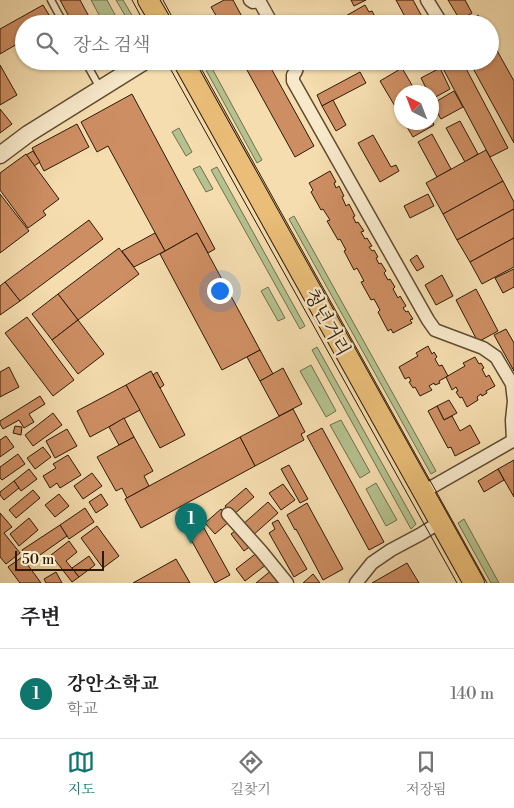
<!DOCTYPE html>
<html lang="ko">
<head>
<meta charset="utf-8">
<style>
  body { margin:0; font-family:"Libre Bodoni","Noto Serif KR",serif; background:#f6f6f6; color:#202124 }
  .compass { position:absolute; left:394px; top:85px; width:45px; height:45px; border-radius:50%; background:#fff; box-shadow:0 1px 4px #0004; rotate:318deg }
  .scale { position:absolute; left:15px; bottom:12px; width:89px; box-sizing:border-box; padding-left:5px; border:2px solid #2d1a05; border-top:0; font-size:14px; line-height:18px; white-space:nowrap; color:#2d1a05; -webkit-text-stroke:4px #f8e9cb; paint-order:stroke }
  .you { position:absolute; left:219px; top:290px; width:18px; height:18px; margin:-12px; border:4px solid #fff; border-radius:50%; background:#1a73e8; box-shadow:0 0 0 8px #1a73e833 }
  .badge { display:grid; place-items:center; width:32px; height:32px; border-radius:50%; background:#0f766e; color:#fff; font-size:16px; font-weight:700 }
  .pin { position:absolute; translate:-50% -41px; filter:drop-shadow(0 1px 2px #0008) }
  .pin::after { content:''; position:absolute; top:26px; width:18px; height:15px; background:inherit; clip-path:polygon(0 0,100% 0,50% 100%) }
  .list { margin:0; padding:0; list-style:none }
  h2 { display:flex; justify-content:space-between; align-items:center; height:65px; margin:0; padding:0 20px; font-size:21px }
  h2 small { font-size:16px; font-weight:400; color:#757577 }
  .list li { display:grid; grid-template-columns:32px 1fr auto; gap:15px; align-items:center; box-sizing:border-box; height:90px; padding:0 20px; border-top:1px solid #e0e0e0 }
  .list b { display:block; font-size:19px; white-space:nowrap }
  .list p { margin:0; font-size:16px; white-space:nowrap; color:#757577 }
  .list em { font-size:16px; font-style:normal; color:#757577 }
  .icon { flex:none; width:28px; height:28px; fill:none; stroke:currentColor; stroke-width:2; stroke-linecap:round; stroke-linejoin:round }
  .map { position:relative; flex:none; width:514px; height:583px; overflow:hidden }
  .search { position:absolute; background:#fff; box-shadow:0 1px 4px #0004; left:15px; right:15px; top:15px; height:55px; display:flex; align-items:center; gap:12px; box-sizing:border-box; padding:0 18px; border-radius:28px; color:#757577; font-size:19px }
  .sheet { height:155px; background:#fff }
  nav { display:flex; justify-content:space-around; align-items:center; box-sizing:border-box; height:70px; border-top:1px solid #e0e0e0; background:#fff; font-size:14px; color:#757577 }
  nav a { display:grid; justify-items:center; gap:2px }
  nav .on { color:#0f766e }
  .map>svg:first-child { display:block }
  .green { fill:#b5c290; stroke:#716e4a }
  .building { fill:#ce8e63; stroke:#2d1a05 }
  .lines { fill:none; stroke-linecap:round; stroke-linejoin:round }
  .service-casing { stroke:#5f4b30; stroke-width:9 }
  .minor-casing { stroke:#5f4b30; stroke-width:15 }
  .tertiary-casing { stroke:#5f4b30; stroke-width:19 }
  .primary-casing { stroke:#2d1a05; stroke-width:22 }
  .service { stroke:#f8e9cb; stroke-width:6 }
  .minor { stroke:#f8e9cb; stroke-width:12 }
  .tertiary { stroke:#f8e9cb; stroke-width:16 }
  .primary { stroke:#eabe78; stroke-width:20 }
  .tram { stroke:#2d1a05; stroke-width:1 }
  .labels { text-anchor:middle; stroke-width:4.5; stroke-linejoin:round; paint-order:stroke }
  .street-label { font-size:19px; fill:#2d1a05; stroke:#f8e9cb }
</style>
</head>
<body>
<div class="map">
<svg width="514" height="583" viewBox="0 0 514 583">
  <rect width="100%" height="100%" fill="#f5ddaf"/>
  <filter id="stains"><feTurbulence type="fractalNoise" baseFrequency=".004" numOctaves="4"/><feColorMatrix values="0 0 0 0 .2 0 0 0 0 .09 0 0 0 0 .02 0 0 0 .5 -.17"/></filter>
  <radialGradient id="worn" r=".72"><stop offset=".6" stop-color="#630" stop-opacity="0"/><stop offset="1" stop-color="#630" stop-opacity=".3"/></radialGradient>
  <!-- green -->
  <g class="green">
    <path d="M91,0h16l13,24h-16z"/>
    <path d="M116,0h7l14,24h-7z"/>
    <path d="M201,61h7l54,99 -5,3z"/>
    <path d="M179,128l13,24 -6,4 -14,-24z"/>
    <path d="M200,166l13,23 -7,3 -13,-23z"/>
    <path d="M217,167l88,159 -5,3 -89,-159z"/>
    <path d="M294,216l142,255 -5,3 -142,-255z"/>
    <path d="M268,287l17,31 -7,3 -17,-30z"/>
    <path d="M317,347l99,177 -5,5 -99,-179z"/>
    <path d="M311,365l25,46 -10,6 -26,-46z"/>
    <path d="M341,420l29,52 -10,6 -30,-53z"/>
    <path d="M376,483l21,37 -11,6 -20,-37z"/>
    <path d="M464,519l35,64h-8l-33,-60z"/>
  </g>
  <!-- building -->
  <g class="building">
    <path d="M60,0h20l13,24h-20z"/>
    <path d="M224,0h9l13,24h-25l-10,-17z"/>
    <path d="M351,0h15l-12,6z"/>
    <path d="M396,0h17l13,24h-17z"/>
    <path d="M448,0h17l7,13 -12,7z"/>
    <path d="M43,5l11,18 -30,1v16l-24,14v-25z"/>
    <path d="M365,5l4,7 3,-1 7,13h-32l-3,-7z"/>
    <path d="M478,15l5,9h-22z"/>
    <path d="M406,18l3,6h-14z"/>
    <path d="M490,38l24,43v62l-45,-82h21z"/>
    <path d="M242,61h25l47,85 -19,11z"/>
    <path d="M368,61h19l-15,8z"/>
    <path d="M425,61h14v1l-11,6z"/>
    <path d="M439,61h23l46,87 -18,9z"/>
    <path d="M0,65l17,30 -17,10z"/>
    <path d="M402,68l14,24h-14v26l-22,-37z"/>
    <path d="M440,68l10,21 -18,10v-7h-4l-7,-14z"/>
    <path d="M360,72l6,11 -44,23 -5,-11z"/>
    <path d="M454,91l9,16 -22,12 -9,-15z"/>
    <path d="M132,94l83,155 -7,4 -11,-20 -32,18 -57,-105 -11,6 -16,-30z"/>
    <path d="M333,100l13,25 -10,6 -14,-25z"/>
    <path d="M0,109l12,15 -12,9z"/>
    <path d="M432,120l2,5 -21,12 -9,-15h28z"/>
    <path d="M460,121l18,33 -13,8 -19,-34z"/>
    <path d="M77,124l12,23 -45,24 -12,-23z"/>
    <path d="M432,134l19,35 -14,8 -19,-35z"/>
    <path d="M373,135l18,32 5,-2 3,6 -19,11 -22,-39z"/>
    <path d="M486,150l17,31 -60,33 -17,-31z"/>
    <path d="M33,151l7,11 -6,4 -8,-11z"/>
    <path d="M26,154l33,45 -16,12 3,4 -18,13 -28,-38v-17z"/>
    <path d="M330,171l6,11 -2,1 2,5 3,-2 5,10 -2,1 4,9 3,-2 6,12 -2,1 3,6 2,-1 6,9 -3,1 4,7 2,-1 5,8 -3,1 3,4 2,-1 4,7 -2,1 3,6 2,-1 5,8 -2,2 4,7 2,-1 5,8 -2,2 5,9 2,-2 6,10 -3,2 3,4 2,-1 5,8 -3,1 2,3 -19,10 -2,-4 -3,2 -10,-19 2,-2 -6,-11 -3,1 -10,-18 3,-1 -7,-13 -3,2 -10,-19 2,-1 -6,-11 -2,1 -11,-19 3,-1 -7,-11 -2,1 -10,-18 2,-2 -4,-7z"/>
    <path d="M503,181l11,21v7l-57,31 -14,-26z"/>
    <path d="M0,194l29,37 -29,22z"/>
    <path d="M428,194l6,12 -24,12 -6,-12z"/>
    <path d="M514,209v29l-44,24 -13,-22z"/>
    <path d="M89,220l14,19 -83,62 -15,-19z"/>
    <path d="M155,233l10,18 -31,16 -12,-16z"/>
    <path d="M197,233l63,117 -38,20 -62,-116z"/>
    <path d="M514,238v29l-32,17 -12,-22z"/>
    <path d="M119,248l20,26 -61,46 -20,-26z"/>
    <path d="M417,255l7,12 -7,4 -7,-11z"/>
    <path d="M514,269v18l-11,6 -8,-15z"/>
    <path d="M442,275l11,21 -17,9 -11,-20z"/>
    <path d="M5,282l15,19 -20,14v-29z"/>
    <path d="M476,289l22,42 -20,11 -22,-42z"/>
    <path d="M58,294l20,26 -26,20 -20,-26z"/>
    <path d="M27,317l47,63 -21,16 -48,-63z"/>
    <path d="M78,320l26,34 -26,20 -26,-34z"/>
    <path d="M506,329l8,14v28l-20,-36z"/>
    <path d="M428,346l4,8 2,-2 3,5 -2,2 4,7 3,-1 6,11 -9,5 1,2 -5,2 -1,-2 -5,3 3,4 -12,6 -5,-9 -2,1 -4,-6 2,-1 -2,-4 -4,2 -6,-12 19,-11 -2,-3z"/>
    <path d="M260,350l13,24 -13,7 -13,-24z"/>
    <path d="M475,357l4,7 2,-1 3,5 -2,1 4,8 3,-2 6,11 -9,5 1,2 -5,3 -1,-2 -4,3 1,3 -11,7 -5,-10 -2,1 -4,-6 2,-1 -2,-4 -4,3 -6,-13 19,-11 -2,-3z"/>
    <path d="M9,367l10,20 -19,10v-25z"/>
    <path d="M283,368l19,36 -23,12 -19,-35z"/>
    <path d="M151,371l34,64 -25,13 -34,-63z"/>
    <path d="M157,372l7,13 -4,3 -7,-13z"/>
    <path d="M126,385l14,25 -50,27 -13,-26z"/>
    <path d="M40,396l5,8 -16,10 5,8 -10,6 -5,-8 -16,9 -3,-5v-3z"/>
    <path d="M449,400l8,13 -13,7 -7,-14z"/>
    <path d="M437,406l7,14 8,-4 8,15 10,-6 10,18 -25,13 -4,-9 -3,1 -20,-37z"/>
    <path d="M293,409l12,23 -4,2 3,6 -49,26 -15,-29z"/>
    <path d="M53,413l9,12 -29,21 -8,-11z"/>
    <path d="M124,418l10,19 -15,8 -10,-18z"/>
    <path d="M15,426l7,1 -1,8 -8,-2z"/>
    <path d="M322,428l62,114 -15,8 -62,-114z"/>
    <path d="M67,429l10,17 -22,12 -9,-17z"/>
    <path d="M6,436l8,11 -14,10v-17z"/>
    <path d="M134,437l19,34 -9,5 5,10 -22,12 -5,-10 -6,3 -19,-34z"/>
    <path d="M240,437l15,29 -114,62 -16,-29z"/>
    <path d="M43,447l8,10 -16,12 -8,-11z"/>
    <path d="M18,454l7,10 -23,16 -2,-2v-11z"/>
    <path d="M68,455l13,20 -21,13 -3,-5 -7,5 -7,-12 13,-8 -3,-4z"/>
    <path d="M514,460v37l-16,-28z"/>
    <path d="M289,465l19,34 -8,4 -19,-34z"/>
    <path d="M29,469l8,10 -16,12 -7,-10z"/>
    <path d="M498,469l6,11 -20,12 -6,-11z"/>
    <path d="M92,473l10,13 -19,13 -9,-13z"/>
    <path d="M14,481l5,7 -15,12 -4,-5v-3z"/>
    <path d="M283,484l12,16 -14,10 -12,-17z"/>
    <path d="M246,488l8,9 -21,18 -8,-9z"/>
    <path d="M33,490l7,8 -24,20 -7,-8z"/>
    <path d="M59,494l10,12 -14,11 -10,-12z"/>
    <path d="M101,494l7,11 -12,8 -7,-11z"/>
    <path d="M268,502l10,11 -26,23 -10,-11z"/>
    <path d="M307,503l36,66 -20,11 -27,-51 -1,1 -8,-15z"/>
    <path d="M85,508l9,14 -25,17 -9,-14z"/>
    <path d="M221,509l10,11 -16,14 -10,-11z"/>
    <path d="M0,513l12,14 -8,6 16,20 -14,11 -6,-7z"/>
    <path d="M29,518l9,12 -19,16 -9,-12z"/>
    <path d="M278,520l29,49 -13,8 -25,-44 6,-4 -3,-6z"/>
    <path d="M60,525l7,11 -37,26 -8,-12z"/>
    <path d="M97,526l22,30 -16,12 -22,-30z"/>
    <path d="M204,528l26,47 -15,8 -26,-47z"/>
    <path d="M239,528l13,17 -8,6 -13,-17z"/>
    <path d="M69,541l8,11 -11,9 13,16 -7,5 -21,-27z"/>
    <path d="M258,552l9,12 -22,17 -9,-12z"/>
    <path d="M89,556l6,9 -16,12 -7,-9z"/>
    <path d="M22,557l19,26h-21l-12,-16z"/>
    <path d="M176,559l14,24h-57z"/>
    <path d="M407,563l12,20h-47z"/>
    <path d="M273,569l11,14h-28z"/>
    <path d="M56,572l6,11h-16l-2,-4z"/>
    <path d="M313,574l7,9h-17z"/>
  </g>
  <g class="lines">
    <defs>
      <g id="service">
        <path d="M51,0l13,24"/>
        <path d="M85,61l15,27"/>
      </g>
      <g id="minor">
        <path d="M250,0l3,2 5,-1 3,3 11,20"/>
        <path d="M427,0l13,21"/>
        <path d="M294,61c3,6 4,9 -1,14v6l135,239 7,10 48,18 13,9 16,27 2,17 -2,19 1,21"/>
        <path d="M423,492l91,-52"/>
        <path d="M228,514l33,37 26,32"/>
        <path d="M356,583l16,-20 19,-13 30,-16 19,-12"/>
      </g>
      <path id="tertiary" d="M0,155l28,-21 117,-73"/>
      <g id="primary">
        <path d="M148,0l14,24"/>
        <path d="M183,61l291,522"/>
      </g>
    </defs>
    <!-- service casing -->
    <use href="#service" class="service-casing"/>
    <!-- minor casing -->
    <use href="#minor" class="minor-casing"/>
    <!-- tertiary casing -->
    <use href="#tertiary" class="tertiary-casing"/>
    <!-- primary casing -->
    <use href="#primary" class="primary-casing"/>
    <!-- service -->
    <use href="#service" class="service"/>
    <!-- minor -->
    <use href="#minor" class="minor"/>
    <!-- tertiary -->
    <use href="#tertiary" class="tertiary"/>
    <!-- primary -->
    <use href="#primary" class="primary"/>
    <!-- tram -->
    <g class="tram">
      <path d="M132,0l13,24"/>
      <path d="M163,0l13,24"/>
      <path d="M166,61l291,522"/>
      <path d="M197,61l290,522"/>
    </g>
  </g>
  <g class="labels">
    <!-- street labels -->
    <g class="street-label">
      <text transform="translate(328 322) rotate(61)" y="7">청년거리</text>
    </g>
  </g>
  <rect width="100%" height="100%" filter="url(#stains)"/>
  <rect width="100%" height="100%" fill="url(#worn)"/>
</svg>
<svg class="compass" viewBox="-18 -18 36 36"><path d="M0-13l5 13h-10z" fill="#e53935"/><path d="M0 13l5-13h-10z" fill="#757577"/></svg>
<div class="scale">50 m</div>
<div class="you"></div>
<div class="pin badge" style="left:191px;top:544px">1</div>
<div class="search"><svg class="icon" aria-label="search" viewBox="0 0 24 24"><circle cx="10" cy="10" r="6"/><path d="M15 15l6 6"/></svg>장소 검색</div>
</div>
<section class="sheet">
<h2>주변<small></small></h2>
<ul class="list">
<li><span class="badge">1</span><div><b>강안소학교</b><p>학교</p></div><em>140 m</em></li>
</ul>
</section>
<nav>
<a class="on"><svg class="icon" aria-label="map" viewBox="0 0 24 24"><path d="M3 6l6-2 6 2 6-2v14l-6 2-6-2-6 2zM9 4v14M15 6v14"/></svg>지도</a>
<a><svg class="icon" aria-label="directions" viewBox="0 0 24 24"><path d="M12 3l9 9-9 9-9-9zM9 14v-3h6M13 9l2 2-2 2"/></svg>길찾기</a>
<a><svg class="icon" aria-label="saved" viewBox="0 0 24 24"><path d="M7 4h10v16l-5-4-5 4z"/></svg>저장됨</a>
</nav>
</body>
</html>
